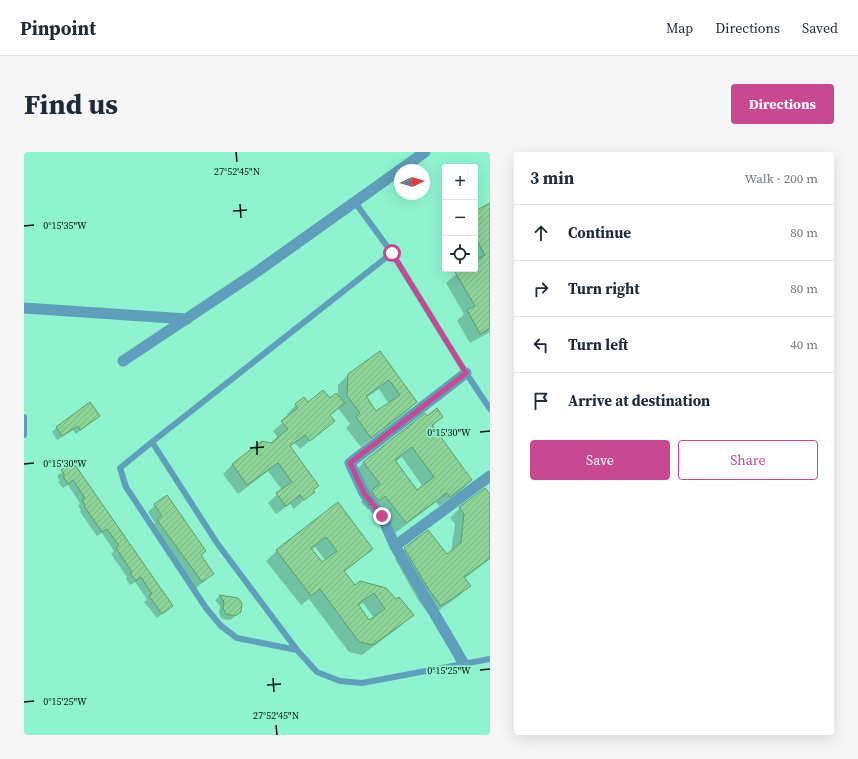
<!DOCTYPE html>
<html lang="en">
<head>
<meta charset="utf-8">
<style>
  body { margin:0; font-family:"Source Serif 4",serif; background:#f6f6f7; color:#1f2937 }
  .controls { position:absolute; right:12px; top:12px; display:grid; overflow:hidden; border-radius:4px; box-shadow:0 4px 16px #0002 }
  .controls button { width:36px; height:36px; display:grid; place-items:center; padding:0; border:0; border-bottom:1px solid #e0e1e3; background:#fff; color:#1f2937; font:20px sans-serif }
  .compass { position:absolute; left:370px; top:12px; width:36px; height:36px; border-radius:50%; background:#fff; box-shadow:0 4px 16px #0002; rotate:86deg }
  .stop { position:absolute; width:12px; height:12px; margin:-9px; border:3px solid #c84892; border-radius:50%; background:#fff }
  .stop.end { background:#c84892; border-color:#fff; box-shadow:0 1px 4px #0008 }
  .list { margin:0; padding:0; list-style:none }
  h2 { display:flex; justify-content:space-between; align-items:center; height:52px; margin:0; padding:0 16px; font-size:17px }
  h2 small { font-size:13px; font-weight:400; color:#747a83 }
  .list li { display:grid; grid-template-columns:26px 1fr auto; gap:12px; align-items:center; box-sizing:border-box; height:56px; padding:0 16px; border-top:1px solid #e0e1e3 }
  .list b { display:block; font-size:15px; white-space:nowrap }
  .list em { font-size:13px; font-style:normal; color:#747a83 }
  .actions { display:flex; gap:8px; padding:12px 16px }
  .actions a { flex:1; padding:9px 0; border:1px solid #c84892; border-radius:4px; text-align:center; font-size:14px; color:#c84892 }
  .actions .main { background:#c84892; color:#fff }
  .icon { flex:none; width:22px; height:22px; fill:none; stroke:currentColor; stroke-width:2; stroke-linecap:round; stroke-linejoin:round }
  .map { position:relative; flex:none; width:466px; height:583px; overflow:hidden; border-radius:4px }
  header { display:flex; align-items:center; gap:24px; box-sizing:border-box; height:56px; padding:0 20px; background:#fff; border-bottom:1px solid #e0e1e3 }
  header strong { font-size:19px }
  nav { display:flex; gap:22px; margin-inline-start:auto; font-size:14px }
  .intro { display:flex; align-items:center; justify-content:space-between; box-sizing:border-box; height:96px; padding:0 24px }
  h1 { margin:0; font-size:28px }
  .button { padding:10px 18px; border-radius:4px; background:#c84892; color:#fff; font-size:14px; font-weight:700 }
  main { display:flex; gap:24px; padding:0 24px }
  aside { flex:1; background:#fff; border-radius:4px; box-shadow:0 4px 16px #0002 }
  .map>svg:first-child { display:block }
  .shadow { fill:#0003; fill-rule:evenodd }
  .building { fill:url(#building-hatch); stroke:#5a9e66; fill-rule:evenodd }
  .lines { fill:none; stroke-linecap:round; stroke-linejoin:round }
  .service { stroke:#5f9fbb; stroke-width:6 }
  .minor { stroke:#5f9fbb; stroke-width:11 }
  .route { stroke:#c84892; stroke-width:5 }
  .ticks { fill:none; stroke:#00120b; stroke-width:1.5 }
  .ticks-label { font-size:10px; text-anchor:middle; fill:#00120b; stroke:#8ef3ce; stroke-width:3.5; stroke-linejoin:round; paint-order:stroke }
</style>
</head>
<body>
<header>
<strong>Pinpoint</strong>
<nav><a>Map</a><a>Directions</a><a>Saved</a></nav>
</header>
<div class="intro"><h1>Find us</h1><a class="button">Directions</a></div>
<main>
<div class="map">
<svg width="466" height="583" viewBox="0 0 466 583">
  <defs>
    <pattern id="building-hatch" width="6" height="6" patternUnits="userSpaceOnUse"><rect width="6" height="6" fill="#8ed499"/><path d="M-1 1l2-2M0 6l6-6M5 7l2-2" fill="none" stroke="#79b582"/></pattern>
  </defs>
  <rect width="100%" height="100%" fill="#8ef3ce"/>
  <!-- shadow -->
  <g class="shadow">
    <path d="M466,51v129l-20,11 -13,-22 7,-7 -18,-31 16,-14h13v-58z"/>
    <path d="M356,200l36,50 -10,10 -45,35 -15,-19 4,-4 -12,-16 -9,8 4,5 -33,28 -5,-6 -6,4 24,45 -19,17 -4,-5 -14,10 -8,-11 14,-13 -14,-19 -30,23 -15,-20 9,-9 31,-23 8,2 7,-6 -5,-7 16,-14 -2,-3 9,-9 34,-6 8,-3v-11l11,-11zM355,237l10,15 -13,9 -10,-15z"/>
    <path d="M418,264l-10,11 39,53 -10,11 -22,15 -3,-4 -41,31 -21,-28 -6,5 -7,-8 8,-8 -16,-21 11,-11 63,-45zM378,305l21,30 -6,4 -22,-29z"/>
    <path d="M70,268l-18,14 -3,-4 -16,10 -5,-8 5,-5z"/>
    <path d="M49,311l98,143 -14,12 -13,-16 3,-3 -12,-17 -5,3 -4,-6 1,-2 -16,-23 3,-3 -12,-18 -5,3 -17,-24 1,-2 -3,-4 2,-3 -12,-18 -5,3 -5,-6 2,-1 -3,-5z"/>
    <path d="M466,344v63l-26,20 5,7 -10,10 -29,20 -12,-16 -23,-41 10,-10 42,7 4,-4 4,-28 -5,-6 10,-10z"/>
    <path d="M314,352l34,45 -28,23 11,14 6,-4 51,33 -10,10 -40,30 -13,-3 -40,-53 -8,6 -35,-44 11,-10zM291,395l11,14 -5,3 -10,-14zM339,451l11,15 -5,4 -11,-16z"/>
    <path d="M131,353l45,51 13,18 -18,15 -44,-62 4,-4 -7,-11z"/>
    <path d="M196,444l15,1 5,4 -3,13 -5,5 -5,1 -6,-2 -2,-5 1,-7 -5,-6z"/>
  </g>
  <!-- building -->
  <g class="building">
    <path d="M466,51v125l-10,6 -13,-24 8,-4 -20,-34 5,-3h15v-8l10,-6 -10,-18v-26z"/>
    <path d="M356,199l37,51 -46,36 -15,-21 4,-4 -13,-17 1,-22zM365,228l11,15 -24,16 -10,-15z"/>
    <path d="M299,238l7,8 6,-5 9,10 -15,12 5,6 -25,20 -5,-6 -15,11 29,40 -6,4 2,2 -11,8 -4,-5 -14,11 -10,-13 16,-11 -14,-19 -31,22 -15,-21 30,-23 9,2 17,-14 -7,-8 17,-13 -3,-4 9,-7 4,5z"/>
    <path d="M66,250l10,14 -20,14 -2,-4 -16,10 -6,-9z"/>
    <path d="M413,256l6,9 -11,8 40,55 -22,17 -3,-4 -41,30 -21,-27 -6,5 -8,-10 9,-7 -17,-22 62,-49 2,3zM388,295l22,30 -17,13 -22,-30z"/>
    <path d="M49,310l100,144 -11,8 -13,-18 3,-2 -11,-17 -5,4 -6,-8 2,-1 -16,-24 3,-2 -12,-17 -5,3 -18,-26 1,-1 -3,-5 3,-2 -12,-18 -5,4 -5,-8 2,-1 -4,-5z"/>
    <path d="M461,336l5,6v64l-26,19 7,9 -30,20 -12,-16 -25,-42 24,-18 19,24 14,-12 3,-28 -5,-7z"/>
    <path d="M143,343l39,56 -5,4 13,19 -12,8 -45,-62 5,-4 -8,-12z"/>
    <path d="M314,350l35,47 -29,22 11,14 5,-4 26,7 10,11 3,-2 15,18 -41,30 -14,-3 -39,-53 -9,7 -35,-46zM302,385l11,14 -15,11 -11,-14zM350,441l11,16 -16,11 -11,-16z"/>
    <path d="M195,443l19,3 4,5 -1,9 -6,4 -9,-2 -3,-6 1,-6z"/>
  </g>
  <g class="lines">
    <!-- service -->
    <g class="service">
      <path d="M330,49l38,52 74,120 24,36"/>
      <path d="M368,101l-240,189 65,101 80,107 20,22 23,9 22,2 128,-24"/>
      <path d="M0,265v18"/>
      <path d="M128,290l-32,26 6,19 80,121 15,18 16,12 60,12"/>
    </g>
    <!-- minor -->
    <g class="minor">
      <path d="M0,156l163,11"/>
      <path d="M99,209l135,-90 167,-119"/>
      <path d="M371,394l95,-70"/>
      <path d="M440,512l-69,-118 -13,-29 -18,-24 -14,-30 116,-90"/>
    </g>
  </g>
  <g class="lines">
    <!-- route -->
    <path class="route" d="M358,364l-18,-23 -14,-30 116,-90 -74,-120"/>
  </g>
  <!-- ticks -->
  <path class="ticks" d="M212,0l1,10M216,52l1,14M209,59l14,-1M0,74l10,-1M456,280l10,-1M233,289v14M226,296l14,-1M0,312l10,-1M456,518l10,-1M249,526l1,14M243,533l14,-1M0,550l10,-1M252,573l1,10"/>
  <g class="ticks-label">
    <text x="213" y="23">27°52'45"N</text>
    <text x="41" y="77">0°15'35"W</text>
    <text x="425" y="284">0°15'30"W</text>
    <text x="41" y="315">0°15'30"W</text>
    <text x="425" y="522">0°15'25"W</text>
    <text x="41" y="553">0°15'25"W</text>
    <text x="252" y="567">27°52'45"N</text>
  </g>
</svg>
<div class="controls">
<button>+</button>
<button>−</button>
<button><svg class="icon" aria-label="locate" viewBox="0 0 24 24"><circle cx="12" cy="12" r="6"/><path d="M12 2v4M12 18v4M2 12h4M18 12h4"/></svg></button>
</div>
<svg class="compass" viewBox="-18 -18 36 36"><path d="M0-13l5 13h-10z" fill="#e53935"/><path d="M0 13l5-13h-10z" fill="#747a83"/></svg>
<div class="stop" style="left:368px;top:101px"></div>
<div class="stop end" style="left:358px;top:364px"></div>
</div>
<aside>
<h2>3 min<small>Walk · 200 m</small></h2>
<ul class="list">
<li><svg class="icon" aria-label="ahead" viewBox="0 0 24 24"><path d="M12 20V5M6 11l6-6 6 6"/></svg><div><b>Continue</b></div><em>80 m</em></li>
<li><svg class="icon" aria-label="right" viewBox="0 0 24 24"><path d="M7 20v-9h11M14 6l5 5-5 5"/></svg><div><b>Turn right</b></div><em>80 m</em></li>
<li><svg class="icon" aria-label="left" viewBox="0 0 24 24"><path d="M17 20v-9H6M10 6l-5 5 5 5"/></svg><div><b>Turn left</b></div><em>40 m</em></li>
<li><svg class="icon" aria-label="arrive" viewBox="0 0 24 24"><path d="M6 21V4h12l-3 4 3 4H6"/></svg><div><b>Arrive at destination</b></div></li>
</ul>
<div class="actions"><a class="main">Save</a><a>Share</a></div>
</aside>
</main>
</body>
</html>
